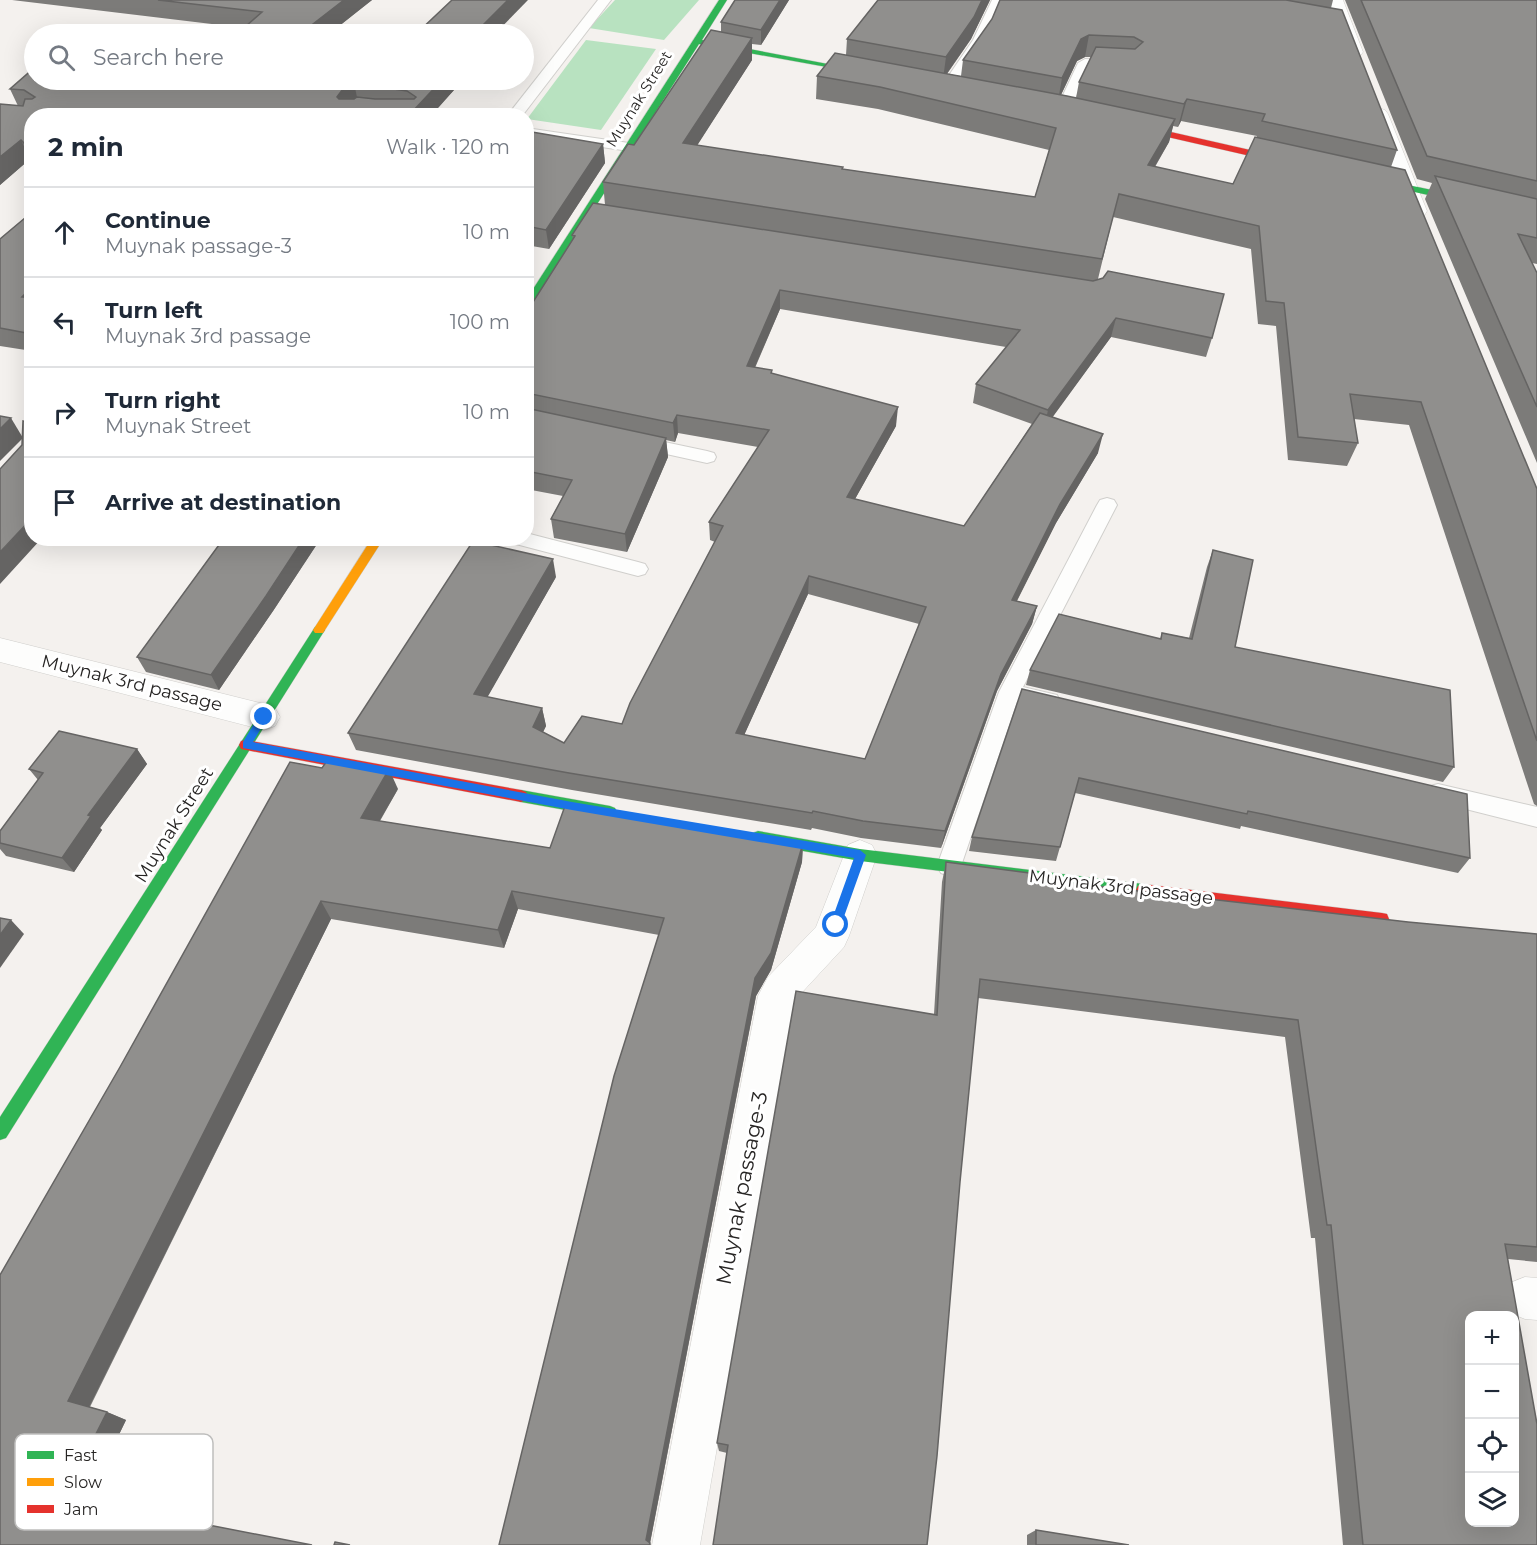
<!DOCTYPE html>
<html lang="en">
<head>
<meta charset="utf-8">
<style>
  body { margin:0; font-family:Montserrat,sans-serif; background:#f2f2f3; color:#1f2937 }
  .controls { position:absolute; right:18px; bottom:18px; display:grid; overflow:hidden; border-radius:12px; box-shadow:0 6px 24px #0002 }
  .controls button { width:54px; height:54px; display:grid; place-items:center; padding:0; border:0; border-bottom:2px solid #e0e1e3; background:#fff; color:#1f2937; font:30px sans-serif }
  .stop { position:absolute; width:18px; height:18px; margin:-14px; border:4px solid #1a73e8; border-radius:50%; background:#fff }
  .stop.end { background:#1a73e8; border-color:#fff; box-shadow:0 2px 6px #0008 }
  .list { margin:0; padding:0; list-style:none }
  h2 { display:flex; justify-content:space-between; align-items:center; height:78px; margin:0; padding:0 24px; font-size:26px }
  h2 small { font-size:20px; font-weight:400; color:#747a83 }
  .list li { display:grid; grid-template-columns:39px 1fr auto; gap:18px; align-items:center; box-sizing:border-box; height:90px; padding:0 24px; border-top:2px solid #e0e1e3 }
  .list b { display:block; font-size:22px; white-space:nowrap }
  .list p { margin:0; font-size:20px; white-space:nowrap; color:#747a83 }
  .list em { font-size:20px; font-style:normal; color:#747a83 }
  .icon { flex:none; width:33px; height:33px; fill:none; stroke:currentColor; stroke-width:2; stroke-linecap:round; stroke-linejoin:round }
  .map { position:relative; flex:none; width:1537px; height:1545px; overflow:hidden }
  .search { position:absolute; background:#fff; box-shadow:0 6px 24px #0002; left:24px; top:24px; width:510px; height:66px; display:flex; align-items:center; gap:15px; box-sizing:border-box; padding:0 21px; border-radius:33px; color:#747a83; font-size:22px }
  .panel { position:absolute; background:#fff; box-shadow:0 6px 24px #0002; left:24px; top:108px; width:510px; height:438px; border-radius:24px }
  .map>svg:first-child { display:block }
  .green { fill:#b8e2c0 }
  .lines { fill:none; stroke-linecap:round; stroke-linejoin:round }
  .lane-casing { stroke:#d0cfcc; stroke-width:2 }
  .street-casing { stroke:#d0cfcc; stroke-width:1 }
  .fast-casing { stroke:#d0cfcc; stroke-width:1 }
  .slow-casing { stroke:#d0cfcc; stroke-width:1 }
  .jam-casing { stroke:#d0cfcc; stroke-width:1 }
  .lane { fill:#fdfdfc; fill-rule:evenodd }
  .street { fill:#fdfdfc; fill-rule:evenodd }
  .fast { fill:#30b455; fill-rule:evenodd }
  .slow { fill:#ff9f0a; fill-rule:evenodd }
  .jam { fill:#e5322d; fill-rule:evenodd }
  .wall { fill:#7c7b79; fill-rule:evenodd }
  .shaded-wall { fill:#656463 }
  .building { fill:#908f8d; stroke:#656463; stroke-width:1.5; fill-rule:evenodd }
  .route { fill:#1a73e8 }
  .labels { text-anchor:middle; stroke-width:6; stroke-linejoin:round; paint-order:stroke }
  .far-street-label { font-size:15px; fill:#272524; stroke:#fff }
  .street-label { font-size:18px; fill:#272524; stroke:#fff }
  .near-street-label { font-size:21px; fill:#272524; stroke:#fff }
  .key { fill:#fff; stroke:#bebebd; stroke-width:1.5 }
  .key-label { font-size:16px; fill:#272524 }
</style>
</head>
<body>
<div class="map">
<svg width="1537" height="1545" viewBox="0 0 1537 1545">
  <rect width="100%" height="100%" fill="#f4f1ee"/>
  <!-- green -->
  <g class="green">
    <path d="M615,0h84l-35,40 -75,-12z"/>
    <path d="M586,40l70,9 -55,81 -74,-11z"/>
  </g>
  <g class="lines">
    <defs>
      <g id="lane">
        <path d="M598,0h13l-89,116h-15z"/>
        <path d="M992,0h12l-17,40 -34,50h-10l-2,-3 32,-47z"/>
        <path d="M1085,59l34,2 7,4 -7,4 -29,-2 -22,46h-10l-2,-3 22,-47z"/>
        <path d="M526,128l103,15 7,4 -7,4 -103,-15z"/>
        <path d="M636,436l71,15 7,2 2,4 -2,4 -7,2 -77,-17 -3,-4 3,-4z"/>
        <path d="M1107,498l7,2 3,5 -94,182 34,8 3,6 -3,6 -8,2 -32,-7 -56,164 -4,7 -8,3 -8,-3 -4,-7 62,-174 98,-187 3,-5z"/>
        <path d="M526,533l112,29 7,2 3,5 -3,5 -7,2 -126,-33 -2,-5h16z"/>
        <path d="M1438,784l99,23v20l-107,-27 -3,-7 3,-7z"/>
      </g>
      <g id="street">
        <path d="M1325,0h18l20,52 -3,4h-14l-3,-4z"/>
        <path d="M1378,108l7,2 3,4 39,97 -3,5 -8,2 -8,-2 -3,-5 -37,-97 3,-4z"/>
        <path d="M0,638l264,66 11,4 5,9 -5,9 -11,4 -264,-68z"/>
        <path d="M860,840l12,5 5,10 -28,81 -5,11 -49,53 -95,545h-48l106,-549 10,-19 48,-50 32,-82z"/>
        <path d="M1525,1277l12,1v42l-12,-1 -15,-6 -6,-15 6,-15z"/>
      </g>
      <g id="fast">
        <path d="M719,0h8l-25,40 173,33 -4,2 -172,-31 -168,264 -5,3v-11z"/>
        <path d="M1370,177l167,35v6l-170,-36 -1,-2z"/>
        <path d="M319,625l6,5 -2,3 -317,505 -6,2v-23l315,-490z"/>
        <path d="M521,790l89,16 5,2 2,4 -2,4 -5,2 -89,-16 -5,-2 -2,-4 2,-4z"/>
        <path d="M758,831l102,18 283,35 5,2 2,4 -2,4 -5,2 -283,-35 -102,-18 -5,-2 -2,-4 2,-4z"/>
      </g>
      <path id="slow" d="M372,538h12l-61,95h-8l-2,-3 2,-3z"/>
      <g id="jam">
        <path d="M1127,122l163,37 4,3 -4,3 -166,-38v-4z"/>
        <path d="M246,740l275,50 5,2 2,4 -2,4 -5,2 -275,-52 -5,-1 -2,-4 2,-4z"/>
        <path d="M1143,884l239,29 5,1 2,5 -2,5 -5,1 -239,-29 -5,-2 -2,-4 2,-4z"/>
      </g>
    </defs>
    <!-- lane casing -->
    <use href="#lane" class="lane-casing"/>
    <!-- street casing -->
    <use href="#street" class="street-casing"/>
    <!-- fast casing -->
    <use href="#fast" class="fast-casing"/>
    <!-- slow casing -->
    <use href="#slow" class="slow-casing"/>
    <!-- jam casing -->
    <use href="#jam" class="jam-casing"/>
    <!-- lane -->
    <use href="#lane" class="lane"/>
    <!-- street -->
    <use href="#street" class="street"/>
    <!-- fast -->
    <use href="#fast" class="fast"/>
    <!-- slow -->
    <use href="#slow" class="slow"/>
    <!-- jam -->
    <use href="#jam" class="jam"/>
  </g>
  <!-- wall -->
  <g class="wall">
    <path d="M12,0h360l-43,34h-92l8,-6z"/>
    <path d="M735,0h54l-28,45 -9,-1v16l-55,85 146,24 192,28 14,-47 -171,-41 -62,-10 1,-23 29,-21 1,-16 31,-39h112l-19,39 -24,35 14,2 2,-16 29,-41 8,-19h333l-2,8 66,142 -6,17 146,322v317l-3,-2 -7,-21 -118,-358 -55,-6 4,24 -11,23 -59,-6 -12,-134 -18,-2 -7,-75 -138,-32 -15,62 114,59 -6,19 -95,-20 -59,80 46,36 -42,70 -39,78 20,5 -5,18 -35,67 -56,157 -80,-10 -49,-10 -1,2 -239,-40 -216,-40 -8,-17 208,-156 -69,120 55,11 4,18 -3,6 21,11 58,-19 93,-182 -5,-2 -1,-18 49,-75 -80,-14 -3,9 -9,-2 2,17 -41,95 -73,-14 -3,-19 12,-23 -37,-7v-176l47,-73 -1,-5 33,-30 -2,-23 31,-37 87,-113v-10zM1085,57h6l-12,25 -3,16 -15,-3 16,-34zM1181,121l76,15 -24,48 -78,-17 14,-25 4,-16 5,1zM780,309l226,38 -30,37 -3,19 59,21 -68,102 -109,-27 41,-73 -124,-52 -17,-6zM808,594l111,30 -54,135 -121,-24z"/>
    <path d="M1345,0h192v264l-5,-1 5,10v190l-112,-264 7,-16 -15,-4z"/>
    <path d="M34,80h417l3,10 -23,25 -399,1v44l-2,-1 -30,26v-81l18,2 -8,-17z"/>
    <path d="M526,131l77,13 2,19 -56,86 -23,-4z"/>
    <path d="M32,212v139l-32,-5v-107z"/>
    <path d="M224,538h97l-48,73 -54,79 -73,-18 -9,-15z"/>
    <path d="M1213,550l22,97 219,120 -11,15 -417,-97 4,-15 130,-31 2,-6 27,5 18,-71z"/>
    <path d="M1022,689l448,169 -12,15 -217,-47 -1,3 -165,-36 -15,54 -4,14 -87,-10 3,-14z"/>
    <path d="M137,749l10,15 -47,64 2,2 -28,42 -68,-16 -6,-7v-18l38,-51 -9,-11z"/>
    <path d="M398,789l-18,32 170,27 253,-5 -1,19 -31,108 -15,26 -106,547 -151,2 160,-610 -141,-26 -14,39 -173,-29 -241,488 17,5 19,8 -39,81 -87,44v-270z"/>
    <path d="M946,862l106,19 356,41 129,12v328l-29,-3 29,286h-194l-28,-307h-4l-26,-201 -307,-39 -251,455 -8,-2 -2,-8 217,-429 8,-132z"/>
    <path d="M1036,1530l93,15h-102v-10z"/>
  </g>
  <!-- shaded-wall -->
  <g class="shaded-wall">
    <path d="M344,0h28l-43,34h-29z"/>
    <path d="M508,0h20l-33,34h-21z"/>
    <path d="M780,0h9l-28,45v-15z"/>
    <path d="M982,0h8l-19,39 -28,40 3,-22z"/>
    <path d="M1089,35l-4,22 -8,4 -19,40 4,-23 19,-39z"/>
    <path d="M752,38v22l-68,106 -1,-23z"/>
    <path d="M441,80h10l3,10 -23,26 -19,-4z"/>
    <path d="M354,83l4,19 -16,14 -5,-19 9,-12z"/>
    <path d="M1187,99l-6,22 -3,6 6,-23z"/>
    <path d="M1175,119l-6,23 -27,46 6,-23z"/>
    <path d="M21,140l9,19 -30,26v-28z"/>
    <path d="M603,144l2,19 -56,86 -3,-19z"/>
    <path d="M32,287v28l-10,-18z"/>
    <path d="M780,290v19l-33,76v-19z"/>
    <path d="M1116,318l-5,19 -67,92 4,-19z"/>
    <path d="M898,407l-2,19 -50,89 1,-18z"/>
    <path d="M677,415l1,18 -3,9 -2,-19z"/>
    <path d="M11,418l12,20 -23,23v-32z"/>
    <path d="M1103,434l-5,19 -42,70 -48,95 4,-18 48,-96z"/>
    <path d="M666,438l2,19 -41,95 -2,-18z"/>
    <path d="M32,518v20h10l-42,46v-32z"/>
    <path d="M304,538h17l-48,73 -54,79 -8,-15z"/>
    <path d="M553,559l3,18 -77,135 -5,-18z"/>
    <path d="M809,576l-1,18 -71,157 -1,-18z"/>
    <path d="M1037,606l-5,18 -35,67 -56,157 4,-17 56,-157z"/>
    <path d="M542,708l4,18 -9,18 -4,-17z"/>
    <path d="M137,749l10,15 -47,64 2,2 -28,42 -12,-14 26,-43z"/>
    <path d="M389,769l9,20 -28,48 -9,-19z"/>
    <path d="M803,843l-1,19 -31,108 -15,26 -106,547 1,2h-2l-3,-5 109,-562z"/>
    <path d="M512,891l6,18 -14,39 -6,-18z"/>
    <path d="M321,901l10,18 -243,490 -20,-8z"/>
    <path d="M11,920l13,14 -24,34v-33z"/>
    <path d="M107,1412l19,8 -40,83 -22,-6z"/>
  </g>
  <!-- building -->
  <g class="building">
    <path d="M158,0h186l-44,34h-63l25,-22z"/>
    <path d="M452,0h56l-34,34h-58z"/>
    <path d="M735,0h45l-19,30 -40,-8z"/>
    <path d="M878,0h104l-8,17 -28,40 -99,-18z"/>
    <path d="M1000,0h286l56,10 55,140 -135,-29 3,-7 -78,-15 -3,5 -105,-22 17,-35 39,2 8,-7 -9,-5 -45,-2 -8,4 -19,39 -99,-18 29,-41z"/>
    <path d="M1361,0h176v181l-110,-25z"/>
    <path d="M711,30l41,8 -69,105 160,24 -1,2 193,28 21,-69 -176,-41 -63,-11 18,-23 232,43 108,23 -27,46 85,19 22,-47 150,33 132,319v252l-116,-339 -71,-8 8,49 -60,-6 -14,-134 -18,-2 -7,-75 -140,-32 -17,65 -499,-77 25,-38 6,1z"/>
    <path d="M34,68v12h408l-30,32 19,4h-399v35l-11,-11 -21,17v-53l23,2 2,-7h7l3,-2 -11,-7 -14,-1zM354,83l53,8 9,6 -2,2h-39l-18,-2 -3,2h-15l-2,-2 9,-12z"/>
    <path d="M526,131l77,13 -57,86 -20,-4z"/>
    <path d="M1435,176l102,23v39l-19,-4 19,39v134z"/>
    <path d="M593,203l500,78 10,-3 5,-7 116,23 -12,44 -96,-20 -68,92 -72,-26 44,-54 -240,-40 -33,76 25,4 -1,3 127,34 -51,90 117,29 76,-113 63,21 -43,70 -48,96 25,6 -36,68 -56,157 -82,-10 -50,-10 -1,2 -243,-40 -221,-40 125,-192 80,18 -79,135 68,14 -9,19 31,16 18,-27 40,8 8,-21 93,-177 -14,-4 60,-92 -92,-15 -4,8 -147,-30v-66l6,-9 -6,-1v-4l49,-77 -3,-1zM809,576l117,31 -61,152 -129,-26z"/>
    <path d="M32,212v75l-10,10 10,1v36l-32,-6v-89z"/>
    <path d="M526,408l140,30 -41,96 -74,-15 21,-39 -46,-9z"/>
    <path d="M0,416l11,2 -11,11z"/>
    <path d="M23,421l9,2v95l-32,34v-83l22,-24z"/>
    <path d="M224,538h80l-38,58 -55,79 -74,-18z"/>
    <path d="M1213,550l40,10 -18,87 215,43 4,77 -424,-97 29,-56 102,25 1,-6 30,6z"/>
    <path d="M1022,689l445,105 3,64 -222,-47 -1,3 -168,-36 -19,69 -88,-10z"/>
    <path d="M59,731l78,18 -49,66 3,1 -29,42 -62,-15v-12l43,-58 -14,-4z"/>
    <path d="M329,758l60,11 -28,49 189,30 16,-45 237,40 -32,110 -16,25 -109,562 4,3 -1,2h-150l115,-469 50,-158 -152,-27 -14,39 -177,-29 -253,500 39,11 -43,85 248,48h-312v-270l120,-208 170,-305 32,6z"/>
    <path d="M946,862l107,14 -1,5 356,41 129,12v313l-32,-3 32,180v121h-174l-32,-320h-4l-29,-205 -318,-41 -20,203 -23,274 -10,89h-214l15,-100 -11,-2 79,-452 141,24zM1470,1316h45v206h-45z"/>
    <path d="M0,918l11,2 -11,15z"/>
    <path d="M1036,1530l93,15h-93z"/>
    <path d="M335,1542l15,3h-16z"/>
  </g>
  <!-- route -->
  <path class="route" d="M264,713l4,4 -15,25 319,60 288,48 6,5 -25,70 -5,5 -6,-5 24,-67 -282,-48 -329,-62v-6l17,-28z"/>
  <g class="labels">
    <!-- far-street labels -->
    <g class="far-street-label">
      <text transform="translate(639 99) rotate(-58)" y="5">Muynak Street</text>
    </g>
    <!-- street labels -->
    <g class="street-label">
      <text transform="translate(132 683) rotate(14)" y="6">Muynak 3rd passage</text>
      <text transform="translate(174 825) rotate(-58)" y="6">Muynak Street</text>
      <text transform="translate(1121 887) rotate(7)" y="6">Muynak 3rd passage</text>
    </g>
    <!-- near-street labels -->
    <g class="near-street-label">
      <text transform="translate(742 1188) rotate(-79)" y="7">Muynak passage-3</text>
    </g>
  </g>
  <!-- legend -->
  <rect x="15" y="1434" width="198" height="96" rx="9" class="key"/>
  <rect x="27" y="1451" width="27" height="8" fill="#30b455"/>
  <rect x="27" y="1478" width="27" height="8" fill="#ff9f0a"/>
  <rect x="27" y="1505" width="27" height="8" fill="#e5322d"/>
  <g class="key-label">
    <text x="64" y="1461">Fast</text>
    <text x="64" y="1488">Slow</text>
    <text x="64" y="1515">Jam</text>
  </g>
</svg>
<div class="controls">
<button>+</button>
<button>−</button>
<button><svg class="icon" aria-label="locate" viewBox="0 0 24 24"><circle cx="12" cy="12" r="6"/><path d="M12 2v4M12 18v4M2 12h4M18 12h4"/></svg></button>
<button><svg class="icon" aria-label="layers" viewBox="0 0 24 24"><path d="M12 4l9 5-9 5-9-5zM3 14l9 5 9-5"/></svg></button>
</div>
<div class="stop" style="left:836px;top:925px"></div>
<div class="stop end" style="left:264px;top:717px"></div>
<div class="search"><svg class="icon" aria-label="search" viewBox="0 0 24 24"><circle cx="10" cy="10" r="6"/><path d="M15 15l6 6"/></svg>Search here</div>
<section class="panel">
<h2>2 min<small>Walk · 120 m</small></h2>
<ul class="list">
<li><svg class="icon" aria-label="ahead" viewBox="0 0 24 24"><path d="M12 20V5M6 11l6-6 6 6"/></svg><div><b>Continue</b><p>Muynak passage-3</p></div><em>10 m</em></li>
<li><svg class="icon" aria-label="left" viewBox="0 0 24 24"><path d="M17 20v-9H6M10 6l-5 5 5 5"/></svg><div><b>Turn left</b><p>Muynak 3rd passage</p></div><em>100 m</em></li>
<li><svg class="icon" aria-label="right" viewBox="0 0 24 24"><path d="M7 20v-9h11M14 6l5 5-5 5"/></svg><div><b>Turn right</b><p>Muynak Street</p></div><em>10 m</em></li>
<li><svg class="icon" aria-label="arrive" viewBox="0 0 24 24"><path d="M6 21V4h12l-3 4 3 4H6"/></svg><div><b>Arrive at destination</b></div></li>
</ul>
</section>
</div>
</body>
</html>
